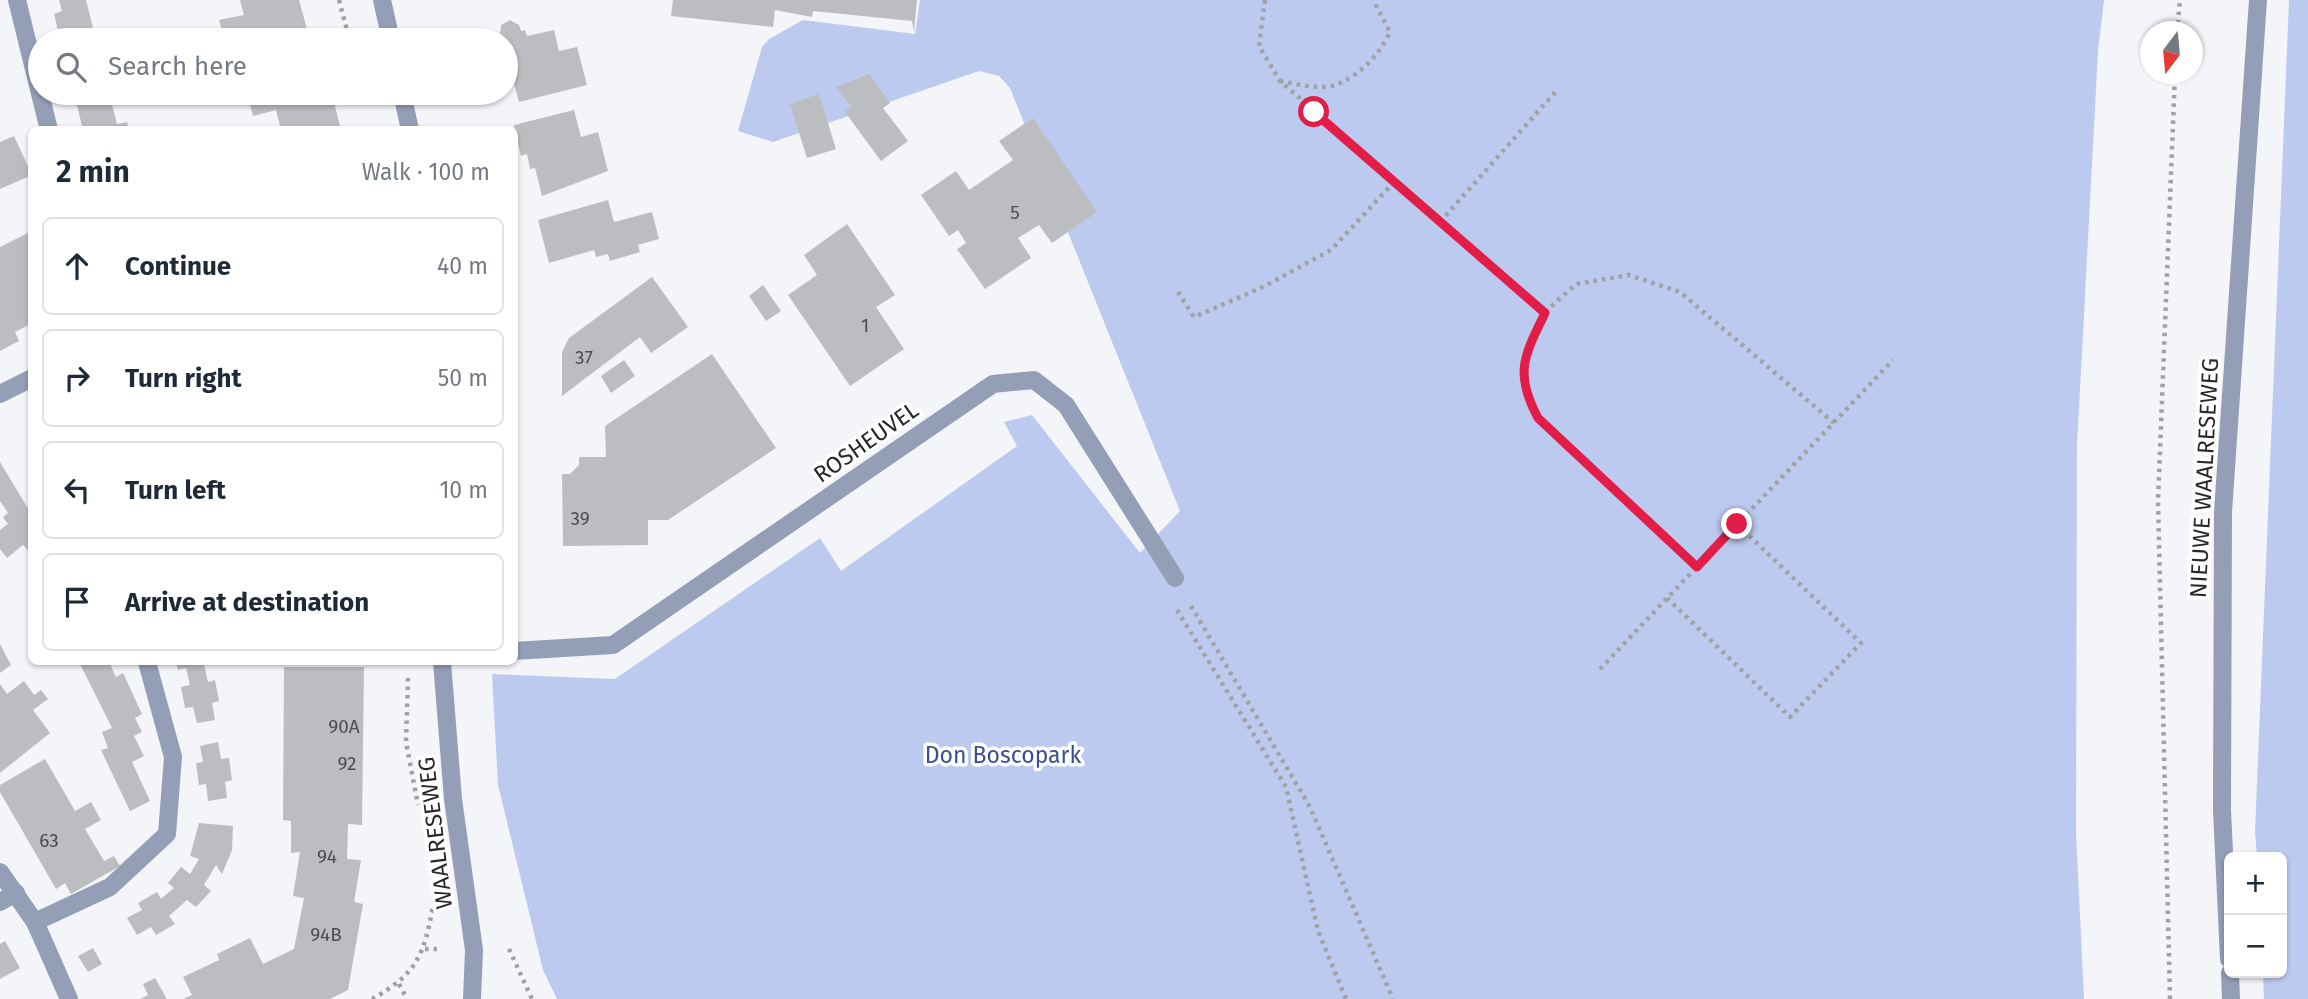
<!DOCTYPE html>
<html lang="en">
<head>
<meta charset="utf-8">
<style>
  body { margin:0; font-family:"Fira Sans",sans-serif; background:#f2f2f3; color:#1f2937 }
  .controls { position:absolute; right:21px; bottom:21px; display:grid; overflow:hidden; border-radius:10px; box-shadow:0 2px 5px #0004 }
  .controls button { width:63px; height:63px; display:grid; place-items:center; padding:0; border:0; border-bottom:2px solid #e0e1e3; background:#fff; color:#1f2937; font:35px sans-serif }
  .compass { position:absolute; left:2140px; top:21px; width:63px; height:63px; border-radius:50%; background:#fff; box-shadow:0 2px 5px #0004; rotate:196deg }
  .stop { position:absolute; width:21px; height:21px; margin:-16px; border:5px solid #e11d48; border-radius:50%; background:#fff }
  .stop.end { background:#e11d48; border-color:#fff; box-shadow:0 2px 7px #0008 }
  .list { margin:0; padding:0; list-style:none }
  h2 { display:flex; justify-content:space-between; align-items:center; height:91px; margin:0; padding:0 28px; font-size:30px }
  h2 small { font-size:23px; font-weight:400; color:#747a83 }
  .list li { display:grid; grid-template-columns:46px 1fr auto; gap:21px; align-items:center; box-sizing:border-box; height:98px; margin:0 14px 14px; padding:0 14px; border:2px solid #e0e1e3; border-radius:10px }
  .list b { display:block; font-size:26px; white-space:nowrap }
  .list em { font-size:23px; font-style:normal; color:#747a83 }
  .icon { flex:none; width:38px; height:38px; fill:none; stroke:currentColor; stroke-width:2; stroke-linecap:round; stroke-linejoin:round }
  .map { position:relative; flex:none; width:2308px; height:999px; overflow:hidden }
  .search { position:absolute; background:#fff; box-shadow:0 2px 5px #0004; left:28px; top:28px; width:490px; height:77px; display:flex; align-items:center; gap:18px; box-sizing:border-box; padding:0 24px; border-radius:38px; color:#747a83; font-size:26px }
  .panel { position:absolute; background:#fff; box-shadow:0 2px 5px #0004; left:28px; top:126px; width:490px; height:539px; border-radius:10px }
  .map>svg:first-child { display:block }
  .green { fill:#bdcaef }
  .building { fill:#bcbdc0 }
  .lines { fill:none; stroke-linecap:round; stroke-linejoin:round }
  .path { stroke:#a0a1a4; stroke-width:4.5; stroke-dasharray:3.5 5; stroke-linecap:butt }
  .minor { stroke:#959eb7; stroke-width:18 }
  .route { stroke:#e11d48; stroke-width:9 }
  .labels { text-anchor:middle; stroke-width:7; stroke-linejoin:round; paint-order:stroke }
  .number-label { font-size:19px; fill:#4d4d50 }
  .street-label { font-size:23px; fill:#28282a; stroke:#fff }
  .park-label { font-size:23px; fill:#3c4d92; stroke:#fff }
</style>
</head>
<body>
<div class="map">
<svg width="2308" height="999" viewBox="0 0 2308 999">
  <rect width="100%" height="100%" fill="#f3f5f8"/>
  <!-- green -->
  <g class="green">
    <path d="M920,0h1184l-6,51 -21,395 -1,387 8,166h-1527l-14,-29 -45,-185 -6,-111 123,5 205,-141 21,33 176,-125 -13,-24 28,-7 108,138 40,-42 -170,-423 -11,-12 -20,-5 -206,71 -35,-11 24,-84 7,-8 34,-19 112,14z"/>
    <path d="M2289,0h19v999h-44l-1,-26h19v-116h-25l-2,-25z"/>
  </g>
  <!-- building -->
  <g class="building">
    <path d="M59,0h27l10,40h-27l-2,-6 -8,1 -5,-21 8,-3z"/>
    <path d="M240,0h59l11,40h-85l-6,-20 25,-5z"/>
    <path d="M673,0h244l-3,32 -2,-11 -99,-10 -1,6 -37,-7 -2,17 -102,-11z"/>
    <path d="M510,20l9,5 2,6 4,-1 2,6 27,-6 5,21 18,-4 10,38 -68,17 -5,-19 -5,1 -3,-14v-30h-16l10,-4 1,-11z"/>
    <path d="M869,74l21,29 -7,5 25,33 -27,20 -36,-49 6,-5 -15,-20z"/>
    <path d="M74,93h35l8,31 10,-2 2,8h-46z"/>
    <path d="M247,93h97l-11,5 8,32h-60l-5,-20 -23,6z"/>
    <path d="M819,94l17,55 -29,9 -17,-54z"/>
    <path d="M574,110l7,27 17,-5 10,39 -66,25 -7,-28 -5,1 -3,-15 -6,2 -7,-31z"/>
    <path d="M1033,118l64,94 -45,31 -13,-18 -21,13 13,20 -46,31 -28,-40 9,-6 -8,-13 -9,6 -28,-41 35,-24 13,19 44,-30 -14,-19z"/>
    <path d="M14,136l18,39 -32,14v-47z"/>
    <path d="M608,200l6,22 38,-10 7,27 -21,6 2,7 -30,9 -2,-7 -12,3 -2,-7 -45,13 -11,-43z"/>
    <path d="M847,224l48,71 -19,12 28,42 -54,37 -62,-91 29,-20 -13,-20z"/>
    <path d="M32,231v92l-17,9 4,9 -19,10v-104z"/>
    <path d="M652,277l36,50 -37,26 -11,-16 -78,59v-44l7,-14z"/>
    <path d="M763,285l18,26 -15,10 -17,-25z"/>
    <path d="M712,354l64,94 -108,72h-20v25l-85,1 -1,-72h8l9,-9v-8h27l-1,-31z"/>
    <path d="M624,360l11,16 -24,17 -10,-17z"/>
    <path d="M0,462l32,53v39l-9,-9 -16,13 -7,-9v-19l8,-6 -5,-7 5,-4 -8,-12z"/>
    <path d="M0,644l11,21 -11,8z"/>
    <path d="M79,662h30l7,15 7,-4 19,41 -7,4 7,14 -8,4 10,20 -12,6 18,39 -20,10 -29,-61 7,-2 -6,-16 10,-4z"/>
    <path d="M176,662h40l-12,3 4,17 7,-2 4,21 -7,2 3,17 -18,3 -4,-16 -8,1 -4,-21 9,-2 -4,-17 -8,2z"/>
    <path d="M284,667h80l-2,158 -14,-1 -1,35 14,1 -7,42 9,2 -15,86 -18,9h-147l9,-4 -9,-18 36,-17 -2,-6 33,-16 13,26 31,-15 10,-51 -11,-2 7,-44 -9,1v-32l-8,-1z"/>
    <path d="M24,681l10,14 7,-5 7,9 -15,11 17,23 -50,40v-89l7,10z"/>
    <path d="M218,742l3,17 8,-1 3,22 -7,2 2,16 -19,3 -2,-17 -7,1 -3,-22 7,-1 -3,-16z"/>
    <path d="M45,759l30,52 16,-9 10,18 -16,9 19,32 10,-5 6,10 -49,28 -6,-11 -9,6 -56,-97v-7z"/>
    <path d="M199,823l34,3 -1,24 -10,24 -6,-9 -12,20 7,6 -15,16 -9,-7 -18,16 6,8 -19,11 -5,-8 -14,8 -10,-17 15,-8 -4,-7 19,-11 4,7 13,-11 -6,-5 13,-16 9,7 9,-15 -9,-3z"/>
    <path d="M5,941l15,27 -20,11v-35z"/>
    <path d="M93,948l9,16 -14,8 -10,-16z"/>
    <path d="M155,978l12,21h-27l8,-4 -5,-11z"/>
  </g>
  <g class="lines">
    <!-- path -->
    <g class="path">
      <path d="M339,0l9,34 5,6"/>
      <path d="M1265,0l-6,46 21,35 265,231c-21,44 -31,61 -7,106l159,149"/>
      <path d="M2177,32l3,-32"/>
      <path d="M1280,81c16,3 39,9 55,4 25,-9 44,-30 55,-53l-17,-32"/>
      <path d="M1440,222l118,-133"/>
      <path d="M1178,292l16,25 69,-30 68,-37 63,-68"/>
      <path d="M1545,312l31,-28 53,-9 51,17 154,131"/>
      <path d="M1667,598l123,119 71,-74 -124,-119"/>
      <path d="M1191,606l119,201 83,192"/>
      <path d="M1177,610l109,177 32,144 28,68"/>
      <path d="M1600,669l293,-309"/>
      <path d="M408,678l-2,64 12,63"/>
      <path d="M425,949h17"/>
      <path d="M509,949l23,50"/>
      <path d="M399,984l8,15"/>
      <path d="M372,999c45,-25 52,-44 61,-93"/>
      <path d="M2170,999l-12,-498 17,-427"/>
    </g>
    <!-- minor -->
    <g class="minor">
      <path d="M17,0l32,130"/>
      <path d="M382,0l9,40"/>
      <path d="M402,93l8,37"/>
      <path d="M0,394l32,-16"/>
      <path d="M514,651l99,-6 380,-261 41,-4 32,25 109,173"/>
      <path d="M442,662l11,137 21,151 -2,49"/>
      <path d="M0,872l35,50 34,77"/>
      <path d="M0,902l16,-9"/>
      <path d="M35,922l75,-35 57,-53 6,-77 -26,-95"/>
      <path d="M2229,959l-7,-149 1,-298 35,-512"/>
      <path d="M2230,973l1,26"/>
    </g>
  </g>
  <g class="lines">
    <!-- route -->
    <path class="route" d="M1314,112l231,201c-21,43 -31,60 -7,105l159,149 40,-43"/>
  </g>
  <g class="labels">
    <!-- number labels -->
    <g class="number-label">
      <text x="1015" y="219">5</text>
      <text x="865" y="332">1</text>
      <text x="584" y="364">37</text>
      <text x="580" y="525">39</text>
      <text x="344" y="733">90A</text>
      <text x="347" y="770">92</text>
      <text x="49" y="847">63</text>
      <text x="327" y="863">94</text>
      <text x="326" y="941">94B</text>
    </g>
    <!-- street labels -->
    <g class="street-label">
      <text transform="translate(866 442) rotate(-35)" y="8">ROSHEUVEL</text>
      <text transform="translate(2204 478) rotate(-87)" y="8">NIEUWE WAALRESEWEG</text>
      <text transform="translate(435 833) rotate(-97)" y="8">WAALRESEWEG</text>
    </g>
    <!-- park labels -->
    <g class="park-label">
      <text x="1003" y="763">Don Boscopark</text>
    </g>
  </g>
</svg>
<div class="controls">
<button>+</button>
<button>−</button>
</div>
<svg class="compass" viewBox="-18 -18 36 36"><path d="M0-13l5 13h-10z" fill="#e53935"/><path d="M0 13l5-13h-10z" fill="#747a83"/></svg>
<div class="stop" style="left:1314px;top:112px"></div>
<div class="stop end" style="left:1737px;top:524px"></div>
<div class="search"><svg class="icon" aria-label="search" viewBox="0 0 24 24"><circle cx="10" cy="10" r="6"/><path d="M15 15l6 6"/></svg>Search here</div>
<section class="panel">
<h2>2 min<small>Walk · 100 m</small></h2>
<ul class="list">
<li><svg class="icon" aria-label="ahead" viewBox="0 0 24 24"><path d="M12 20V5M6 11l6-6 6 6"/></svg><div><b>Continue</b></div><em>40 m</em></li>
<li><svg class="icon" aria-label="right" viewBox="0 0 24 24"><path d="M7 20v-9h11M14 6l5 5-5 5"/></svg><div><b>Turn right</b></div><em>50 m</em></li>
<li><svg class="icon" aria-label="left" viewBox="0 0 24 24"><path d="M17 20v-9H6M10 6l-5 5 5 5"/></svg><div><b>Turn left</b></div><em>10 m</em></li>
<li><svg class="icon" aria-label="arrive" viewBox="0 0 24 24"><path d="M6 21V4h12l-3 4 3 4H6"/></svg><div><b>Arrive at destination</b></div></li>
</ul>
</section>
</div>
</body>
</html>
